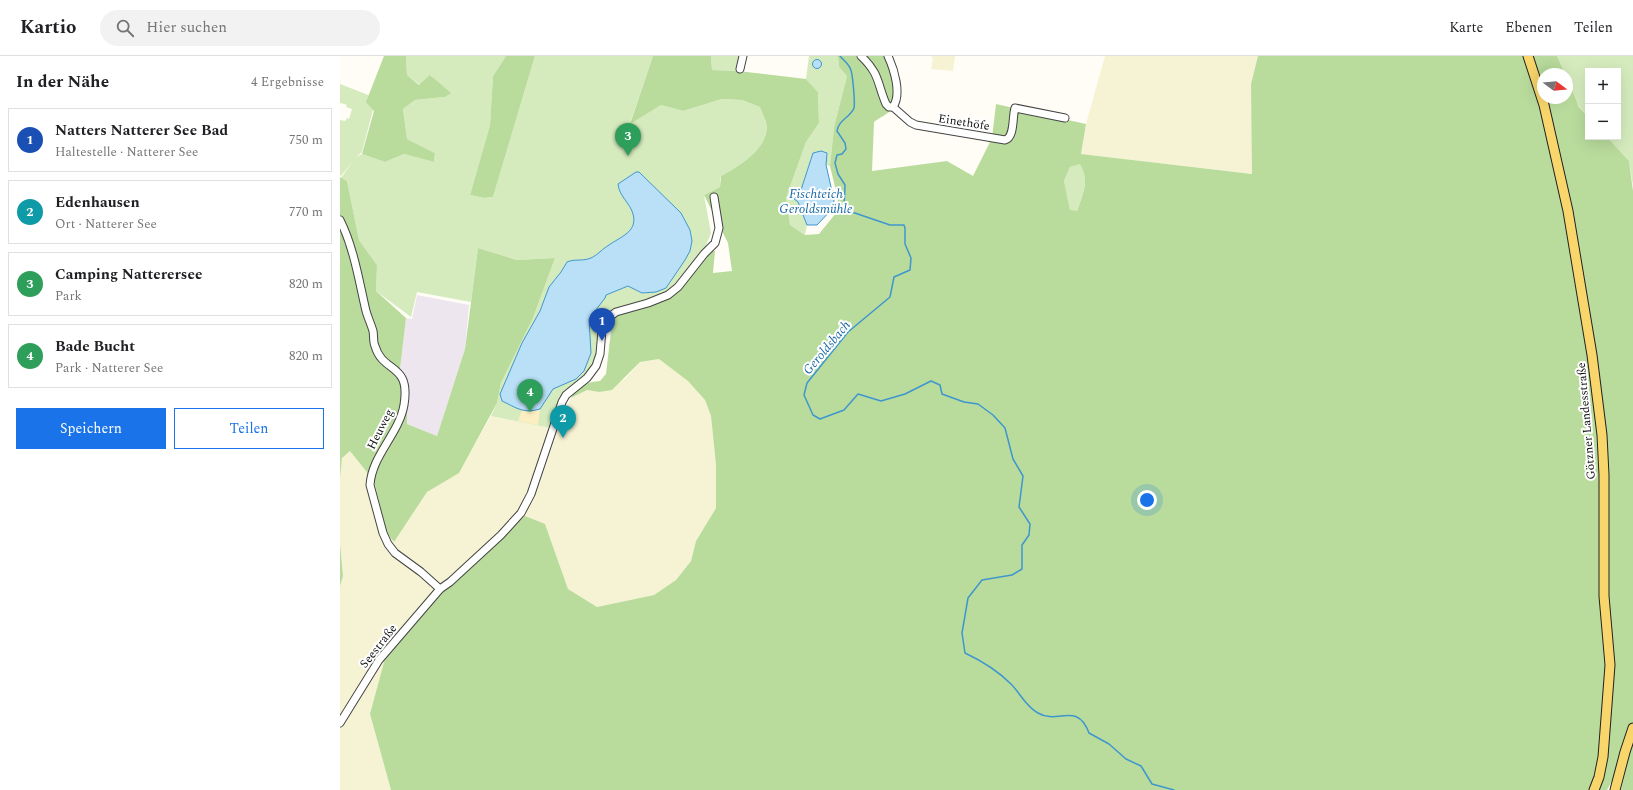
<!DOCTYPE html>
<html lang="de">
<head>
<meta charset="utf-8">
<style>
  body { margin:0; font-family:Spectral,serif; background:#f2f2f2; color:#202124 }
  .controls { position:absolute; right:12px; top:12px; display:grid; overflow:hidden; border-radius:0px; box-shadow:0 4px 16px #0002 }
  .controls button { width:36px; height:36px; display:grid; place-items:center; padding:0; border:0; border-bottom:1px solid #e0e0e0; background:#fff; color:#202124; font:20px sans-serif }
  .compass { position:absolute; left:1197px; top:12px; width:36px; height:36px; border-radius:50%; background:#fff; box-shadow:0 4px 16px #0002; rotate:106deg }
  .you { position:absolute; left:807px; top:444px; width:14px; height:14px; margin:-10px; border:3px solid #fff; border-radius:50%; background:#1a73e8; box-shadow:0 0 0 6px #1a73e833 }
  .badge { display:grid; place-items:center; width:26px; height:26px; border-radius:50%; background:#1a73e8; color:#fff; font-size:13px; font-weight:700 }
  .pin { position:absolute; translate:-50% -33px; filter:drop-shadow(0 1px 2px #0008) }
  .pin::after { content:''; position:absolute; top:21px; width:14px; height:12px; background:inherit; clip-path:polygon(0 0,100% 0,50% 100%) }
  .list { margin:0; padding:0; list-style:none }
  h2 { display:flex; justify-content:space-between; align-items:center; height:52px; margin:0; padding:0 16px; font-size:17px }
  h2 small { font-size:13px; font-weight:400; color:#757577 }
  .list li { display:grid; grid-template-columns:26px 1fr auto; gap:12px; align-items:center; box-sizing:border-box; height:64px; margin:0 8px 8px; padding:0 8px; border:1px solid #e0e0e0; border-radius:0px }
  .list b { display:block; font-size:15px; white-space:nowrap }
  .list p { margin:0; font-size:13px; white-space:nowrap; color:#757577 }
  .list em { font-size:13px; font-style:normal; color:#757577 }
  .actions { display:flex; gap:8px; padding:12px 16px }
  .actions a { flex:1; padding:9px 0; border:1px solid #1a73e8; border-radius:0px; text-align:center; font-size:14px; color:#1a73e8 }
  .actions .main { background:#1a73e8; color:#fff }
  .icon { flex:none; width:22px; height:22px; fill:none; stroke:currentColor; stroke-width:2; stroke-linecap:round; stroke-linejoin:round }
  .map { position:relative; flex:none; width:1293px; height:734px; overflow:hidden }
  header { display:flex; align-items:center; gap:24px; box-sizing:border-box; height:56px; padding:0 20px; background:#fff; border-bottom:1px solid #e0e0e0 }
  header strong { font-size:19px }
  nav { display:flex; gap:22px; margin-inline-start:auto; font-size:14px }
  .search { width:280px; height:36px; background:#f2f2f2; display:flex; align-items:center; gap:10px; box-sizing:border-box; padding:0 14px; border-radius:22px; color:#757577; font-size:15px }
  main { display:flex }
  aside { flex:1; background:#fff }
  .map>svg:first-child { display:block }
  .industrial { fill:#eee6ef }
  .farmland { fill:#f6f3d4 }
  .green { fill:#d5ebbd }
  .forest { fill:#b9dc9c; fill-rule:evenodd }
  .sand { fill:#fbeec1 }
  .water { fill:#b9e0f7; stroke:#3f96cf }
  .lines { fill:none; stroke-linecap:round; stroke-linejoin:round }
  .stream { stroke:#3f96cf; stroke-width:1.5 }
  .minor-casing { stroke:#444; stroke-width:9 }
  .major-casing { stroke:#222; stroke-width:11 }
  .minor { stroke:#fff; stroke-width:7 }
  .major { stroke:#f9d66b; stroke-width:9 }
  .labels { text-anchor:middle; stroke-width:4; stroke-linejoin:round; paint-order:stroke }
  .street-label { font-size:12px; fill:#111; stroke:#fff }
  .water-label { font-size:13px; font-style:italic; fill:#1768a6; stroke:#fff }
</style>
</head>
<body>
<header>
<strong>Kartio</strong>
<div class="search"><svg class="icon" aria-label="search" viewBox="0 0 24 24"><circle cx="10" cy="10" r="6"/><path d="M15 15l6 6"/></svg>Hier suchen</div>
<nav><a>Karte</a><a>Ebenen</a><a>Teilen</a></nav>
</header>
<main>
<aside>
<h2>In der Nähe<small>4 Ergebnisse</small></h2>
<ul class="list">
<li><span class="badge" style="background:#1a4fb4">1</span><div><b>Natters Natterer See Bad</b><p>Haltestelle · Natterer See</p></div><em>750 m</em></li>
<li><span class="badge" style="background:#0f9aa8">2</span><div><b>Edenhausen</b><p>Ort · Natterer See</p></div><em>770 m</em></li>
<li><span class="badge" style="background:#2e9e5b">3</span><div><b>Camping Natterersee</b><p>Park</p></div><em>820 m</em></li>
<li><span class="badge" style="background:#2e9e5b">4</span><div><b>Bade Bucht</b><p>Park · Natterer See</p></div><em>820 m</em></li>
</ul>
<div class="actions"><a class="main">Speichern</a><a>Teilen</a></div>
</aside>
<div class="map">
<svg width="1293" height="734" viewBox="0 0 1293 734">
  <rect width="100%" height="100%" fill="#fffdf5"/>
  <!-- industrial -->
  <path class="industrial" d="M77,239l52,10 -4,44 -28,87 -30,-12v-33l-7,-22 6,-51 6,1z"/>
  <!-- farmland -->
  <g class="farmland">
    <path d="M591,0h24l-2,15 -22,-2 2,-10z"/>
    <path d="M765,0h153l-7,28 2,90 -172,-20 5,-30z"/>
    <path d="M319,303l30,22 16,19 6,16 5,49v43l-20,33 -5,20 -15,19 -22,15 -57,12 -29,-18 -23,-65 -175,190 21,76h-51v-204l3,-11 -3,-32v-64l2,-21 8,-7 24,30 20,61 33,-50 32,-20 32,-56 60,12 -29,77 3,10 15,-32 19,-57 12,-28 16,-8 12,2 26,-13 15,-17z"/>
  </g>
  <!-- green -->
  <g class="green">
    <path d="M66,0h100l-13,20 -3,49 -20,70 14,3 9,-1 42,-141h118l-23,67 31,-18 22,6 39,-12 20,1 18,7c2,6 7,15 7,21 -2,23 -28,38 -46,48l-1,3v8l-16,8 7,38 -7,17 -34,41 -67,30 -5,35 -10,19 -23,17 -14,36 -60,-12 6,-13 4,-20 32,-65 22,-60 -38,2 -39,-12 -7,54 -54,-10 -6,25 -35,-26 1,-26 -18,-25 -12,-59 -6,-3 12,-17 -12,15 -1,-1v-55l5,1 2,-3 2,1 3,-10 -6,-2 1,-2 -6,-2 -1,1v-20l36,14 -14,54 -6,5 6,-3 23,8 19,-8 30,8 1,-9 -28,-14 -4,-30 12,-9 30,-3 -14,-22 -11,10 -13,-10z"/>
    <path d="M371,0h30l-3,15 -26,-1z"/>
    <path d="M469,0h27l2,1 1,10 8,9 -13,51 -4,39 -4,-1 -13,-12 -13,40 -2,9 9,23 -2,10 -15,-10 -4,-27 20,-56 13,-19 -1,-31 -12,-13z"/>
    <path d="M1217,0h76v130l-4,-25 -22,-24h11v-66h-30v46c-10,-11 -21,-28 -21,-43h-2z"/>
    <path d="M740,107c10,18 3,30 -3,48h-7l-6,-30 6,-14z"/>
  </g>
  <!-- forest -->
  <g class="forest">
    <path d="M44,0h22l1,19 12,10 11,-10 21,18 -6,4 -30,3 -12,9 4,30 28,14 -1,9 -30,-8 -19,8 -23,-8 12,-43 -8,-9z"/>
    <path d="M166,0h29l-42,141 -9,1 -14,-3 20,-70 3,-49z"/>
    <path d="M313,0h58l1,14 26,1 68,8 12,13 1,31 -13,19 -20,56 4,27 15,10 14,-1 17,-21 2,-14 -8,-33 4,-39 13,-51 -8,-9 -1,-10 -2,-1h51c4,11 13,46 3,55 -4,4 -11,7 -16,11l-2,49 75,-10 26,15 19,-38 4,-34 90,20 -5,30 171,20 -1,-90 7,-28h299l8,18h-22v24h24v-19l12,28 9,10v20h19l22,24 4,30v531l-20,57 -6,11h-1216l-21,-76 16,-59 56,-64 83,-75 20,8 23,65 29,18 57,-12 22,-15 15,-19 5,-20 20,-33v-43l-5,-49 -6,-16 -17,-19 -29,-22 -19,3 -28,28 -13,2 -12,-2 -16,8c7,-13 16,-16 29,-17l6,-7 5,-43 -6,1 7,-21 15,-6 28,-7 15,-7 34,-41 11,1 -2,22 19,-2 -4,-28 -24,-48 16,-8 1,-11c18,-10 44,-25 46,-48 0,-6 -5,-15 -7,-21l-18,-7 -20,-1 -39,12 -22,-6 -31,19zM740,108c10,17 3,29 -3,47l-7,-1 -6,-29 6,-14z"/>
    <path d="M0,121l7,4 12,59 18,25 -1,26 30,27 -6,51 4,8 3,14v33l30,12 28,-87 13,-101 39,12 38,-2 -22,60 -32,65 -4,20 -38,70 -32,19 -33,50 -7,-9 -13,-52 -24,-30 -8,7 -2,21z"/>
    <path d="M0,487l3,33 -3,10z"/>
    <path d="M1293,687v47h-12l10,-42z"/>
  </g>
  <!-- sand -->
  <path class="sand" d="M200,353l-2,16 -20,-4 4,-11 8,2z"/>
  <!-- water -->
  <g class="water">
    <circle cx="477" cy="8" r="4.5"/>
    <path d="M481,95l6,2 -1,12 8,35 -1,8 -16,17h-10l-9,-23 -4,-3 6,-6 13,-40z"/>
    <path d="M296,116h3l42,41 9,17 2,11 -2,10 -5,9 -19,28 -10,4 -14,1 -14,-7 -22,9 -1,3 -16,21 2,34 -7,18 -8,8 -23,10 -13,20c-17,5 -23,-1 -38,-8l-2,-7 22,-51 18,-32 9,-24 12,-15 6,-10c7,-3 13,-1 21,-3 8,-2 14,-10 21,-14 11,-8 29,-13 24,-31 -3,-11 -14,-18 -15,-30z"/>
  </g>
  <g class="lines">
    <!-- stream -->
    <path class="stream" d="M500,0c3,4 8,7 10,12 3,4 5,36 4,40 -4,10 -15,11 -17,23l8,12 1,6 -4,5 -5,1 -2,8 3,11 7,11 -1,24 2,1 44,15h14l1,3v16l6,14 -1,12 -16,7 -4,20 -42,35 -41,51 -3,12 9,20 7,4 24,-9 14,-16 23,7 24,-7 26,-13 9,4 2,9 22,8 14,2 15,11 12,13 8,31 10,17 -4,31 11,17 -1,11 -7,10v24l-10,6 -30,5 -14,18 -6,35 3,20c17,8 33,18 46,31 9,9 15,23 27,29 20,12 39,-12 51,20l20,11 17,15 15,7 11,18 22,6"/>
    <defs>
      <g id="minor">
        <path d="M521,0c19,18 16,27 25,48l3,3h4"/>
        <path d="M548,0c6,13 14,38 5,51l17,15 6,3 89,15c10,-3 7,-23 10,-32l50,10"/>
        <path d="M400,13l3,-13"/>
        <path d="M0,164c14,28 19,61 26,91 2,7 5,13 7,20 1,5 0,11 2,15 8,28 36,16 29,59 -5,29 -32,50 -34,80l13,48 5,11 7,9 26,19 19,17"/>
        <path d="M0,667l39,-63 61,-71 10,-7 51,-47 20,-22 10,-19 31,-92 4,-7 21,-17 9,-12 4,-12 2,-24 5,-11 9,-7 32,-9 20,-8 10,-8 26,-33 11,-11 4,-15 -5,-31"/>
      </g>
      <g id="major">
        <path d="M1188,0l16,49 24,106 24,144 10,80 2,40v121l6,69 -7,92 -4,20 -5,13"/>
        <path d="M1275,734l10,-38 8,-24"/>
      </g>
    </defs>
    <!-- minor casing -->
    <use href="#minor" class="minor-casing"/>
    <!-- major casing -->
    <use href="#major" class="major-casing"/>
    <!-- minor -->
    <use href="#minor" class="minor"/>
    <!-- major -->
    <use href="#major" class="major"/>
  </g>
  <g class="labels">
    <!-- street labels -->
    <g class="street-label">
      <text transform="translate(624 66) rotate(9)" y="4">Einethöfe</text>
      <text transform="translate(1246 365) rotate(-95)" y="4">Götzner Landesstraße</text>
      <text transform="translate(40 373) rotate(-63)" y="4">Heuweg</text>
      <text transform="translate(38 590) rotate(-52)" y="4">Seestraße</text>
    </g>
    <!-- water labels -->
    <g class="water-label">
      <text x="476" y="142">Fischteich<tspan x="476" dy="15">Geroldsmühle</tspan></text>
      <text transform="translate(486 291) rotate(-50)" y="5">Geroldsbach</text>
    </g>
  </g>
</svg>
<div class="controls">
<button>+</button>
<button>−</button>
</div>
<svg class="compass" viewBox="-18 -18 36 36"><path d="M0-13l5 13h-10z" fill="#e53935"/><path d="M0 13l5-13h-10z" fill="#757577"/></svg>
<div class="you"></div>
<div class="pin badge" style="left:262px;top:285px;background:#1a4fb4">1</div>
<div class="pin badge" style="left:223px;top:382px;background:#0f9aa8">2</div>
<div class="pin badge" style="left:288px;top:100px;background:#2e9e5b">3</div>
<div class="pin badge" style="left:190px;top:356px;background:#2e9e5b">4</div>
</div>
</main>
</body>
</html>
